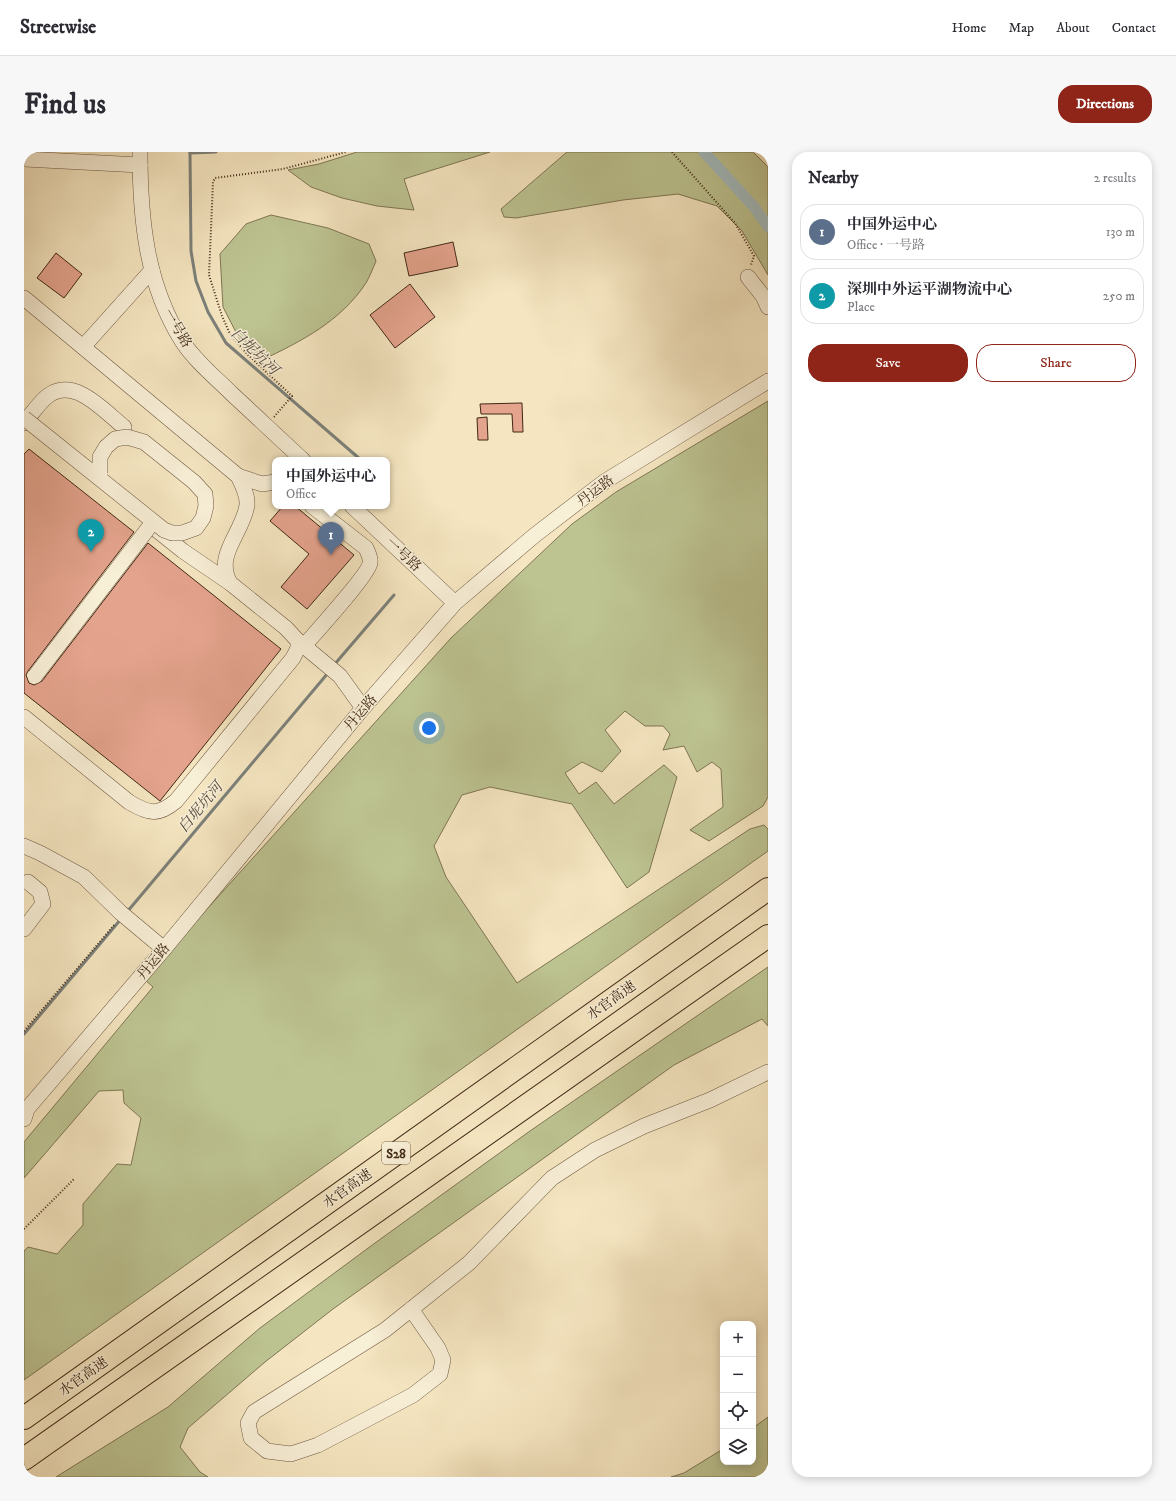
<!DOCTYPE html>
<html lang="en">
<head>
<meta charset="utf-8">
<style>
  body { margin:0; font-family:"IM FELL DW Pica","Noto Serif SC",serif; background:#f7f7f7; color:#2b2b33 }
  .controls { position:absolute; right:12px; bottom:12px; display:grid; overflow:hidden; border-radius:8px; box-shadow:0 2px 10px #0003 }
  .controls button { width:36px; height:36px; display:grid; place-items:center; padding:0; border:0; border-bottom:1px solid #e1e1e2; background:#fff; color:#2b2b33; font:20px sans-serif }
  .you { position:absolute; left:405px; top:576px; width:14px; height:14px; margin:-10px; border:3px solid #fff; border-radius:50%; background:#1a73e8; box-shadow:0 0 0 6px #1a73e833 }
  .badge { display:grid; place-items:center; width:26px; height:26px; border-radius:50%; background:#8f2418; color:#fff; font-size:13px; font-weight:700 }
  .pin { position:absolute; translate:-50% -33px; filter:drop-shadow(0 1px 2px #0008) }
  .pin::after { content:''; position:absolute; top:21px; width:14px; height:12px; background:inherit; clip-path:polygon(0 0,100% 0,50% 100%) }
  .popup { position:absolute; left:248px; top:305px; width:118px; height:52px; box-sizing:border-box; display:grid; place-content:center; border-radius:8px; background:#fff; filter:drop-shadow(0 1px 3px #0005); font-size:13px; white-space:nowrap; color:#7c7c81 }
  .popup b { font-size:15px; color:#2b2b33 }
  .popup::after { content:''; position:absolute; left:50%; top:100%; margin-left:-8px; border:8px solid transparent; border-top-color:#fff }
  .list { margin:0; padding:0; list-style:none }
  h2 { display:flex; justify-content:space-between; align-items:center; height:52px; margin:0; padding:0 16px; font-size:17px }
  h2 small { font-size:13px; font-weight:400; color:#7c7c81 }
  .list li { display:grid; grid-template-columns:26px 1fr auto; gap:12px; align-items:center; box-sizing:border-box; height:56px; margin:0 8px 8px; padding:0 8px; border:1px solid #e1e1e2; border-radius:16px }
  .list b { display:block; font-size:15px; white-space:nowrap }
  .list p { margin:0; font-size:13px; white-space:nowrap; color:#7c7c81 }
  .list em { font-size:13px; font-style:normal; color:#7c7c81 }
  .actions { display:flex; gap:8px; padding:12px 16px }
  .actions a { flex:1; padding:9px 0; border:1px solid #8f2418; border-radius:16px; text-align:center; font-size:14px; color:#8f2418 }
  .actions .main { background:#8f2418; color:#fff }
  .icon { flex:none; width:22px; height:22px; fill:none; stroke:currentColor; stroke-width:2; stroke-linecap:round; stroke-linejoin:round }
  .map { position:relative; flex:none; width:744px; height:1325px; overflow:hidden; border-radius:16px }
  header { display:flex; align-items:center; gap:24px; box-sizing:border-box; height:56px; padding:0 20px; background:#fff; border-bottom:1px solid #e1e1e2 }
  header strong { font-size:19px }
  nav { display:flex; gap:22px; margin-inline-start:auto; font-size:14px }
  .intro { display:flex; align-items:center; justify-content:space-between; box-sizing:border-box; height:96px; padding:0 24px }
  h1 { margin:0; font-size:28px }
  .button { padding:10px 18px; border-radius:16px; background:#8f2418; color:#fff; font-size:14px; font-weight:700 }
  main { display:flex; gap:24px; padding:0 24px }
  aside { flex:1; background:#fff; border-radius:16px; box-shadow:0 2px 10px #0003 }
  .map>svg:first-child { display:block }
  .green { fill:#bdc492; stroke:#7f7654 }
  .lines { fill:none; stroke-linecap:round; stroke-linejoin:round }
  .stream { stroke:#7c817b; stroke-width:3 }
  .canal { stroke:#a3bcbf; stroke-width:11 }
  .building { fill:#e4a38d; stroke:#412815 }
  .minor-casing { stroke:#6e5840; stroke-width:16 }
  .highway-casing { stroke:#412815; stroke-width:24 }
  .path { stroke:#412815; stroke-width:2; stroke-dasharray:1 2; stroke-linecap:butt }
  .minor { stroke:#f8efd7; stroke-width:15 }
  .highway { stroke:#f5e6c1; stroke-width:22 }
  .minor-bridge-casing { stroke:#6e5840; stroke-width:16; stroke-linecap:butt }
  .minor-bridge { stroke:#f8efd7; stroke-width:15 }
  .labels { text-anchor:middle; stroke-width:3; stroke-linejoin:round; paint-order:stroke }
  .shield { fill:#f8efd7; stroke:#78644f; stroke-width:1 }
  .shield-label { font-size:13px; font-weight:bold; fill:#412815 }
  .street-label { font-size:14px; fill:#412815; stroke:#f8efd7 }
  .water-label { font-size:15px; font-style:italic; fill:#5a4d40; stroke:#f8efd7 }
</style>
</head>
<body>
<header>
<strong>Streetwise</strong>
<nav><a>Home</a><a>Map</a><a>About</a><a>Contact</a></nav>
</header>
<div class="intro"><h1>Find us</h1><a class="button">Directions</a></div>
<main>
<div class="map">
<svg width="744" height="1325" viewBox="0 0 744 1325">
  <rect width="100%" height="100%" fill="#f5e6c1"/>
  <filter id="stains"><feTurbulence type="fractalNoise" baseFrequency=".005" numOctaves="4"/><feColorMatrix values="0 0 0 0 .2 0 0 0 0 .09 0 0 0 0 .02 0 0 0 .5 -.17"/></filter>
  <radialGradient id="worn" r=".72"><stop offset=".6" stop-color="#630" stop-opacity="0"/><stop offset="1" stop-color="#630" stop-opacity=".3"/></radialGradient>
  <!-- green -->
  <g class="green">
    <path d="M333,0h133l-86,27 10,31 -37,-4 -35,-8 -31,-11 -23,-17 31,-6z"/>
    <path d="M543,0h186l15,15v108l-26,-44 -25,-25 -39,-12 -55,6 -107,18 -12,-1 -3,-8z"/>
    <path d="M247,63l57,13 41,16 7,17c-3,7 -6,15 -10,22 -25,38 -64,58 -104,77l-22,-20 -17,-33 -3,-53 26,-30z"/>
    <path d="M744,249v396l-5,9 -54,35 -19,-11 33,-23 -2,-38 -9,-7 -15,10 -13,-26 -21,4 7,-16 -7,-8h-18l-20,-15 -20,19 16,21 -19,21 -20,-10 -17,11 14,21 17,-12 18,22 50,-39 13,12 -28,95 -22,16 -55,-84 -82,-17 -28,8 -28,51 12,31 71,106 233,-154 14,-4 4,4v22l-744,529v-129l4,-4 29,7 26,-29v-21l34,-40 14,1 10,-47 -17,-15 -1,-13 -24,1 -75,87v-36l129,-155 -9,-8 307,-341 121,-114 44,-32z"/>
    <path d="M744,815v59l-6,-7 -88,46 -341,244 -68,53 -77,66 -8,19 20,25 8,5h-152l112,-70 92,-79 115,-85 155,-112z"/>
    <path d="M744,1265v60h-97l13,-4 39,-24v13h30v-34z"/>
  </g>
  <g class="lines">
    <!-- stream -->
    <g class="stream">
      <path d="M166,0l1,99 5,30 12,31 18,31 135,117"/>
      <path d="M166,1l26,-1"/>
      <path d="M310,513l60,-70"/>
      <path d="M103,760l201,-239"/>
      <path d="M0,882l97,-115"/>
    </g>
    <!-- canal -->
    <path class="canal" d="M680,0l51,56 13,19"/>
  </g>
  <!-- building -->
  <g class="building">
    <path d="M429,90l5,24 -49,10 -5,-23z"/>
    <path d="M32,101l26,21 -18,24 -27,-20z"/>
    <path d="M386,132l25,33 -40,31 -25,-33z"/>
    <path d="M498,251l1,29h-10l-1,-18h-31l-1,-10z"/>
    <path d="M463,265l1,23h-10l-1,-22z"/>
    <path d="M5,297l105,83 -106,139 -2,4 3,8 5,2 8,-4 106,-138 133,106 -121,152 -136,-108v-239z"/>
    <path d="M259,354h12l59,49 -47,54 -26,-22 28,-33 -39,-33z"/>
  </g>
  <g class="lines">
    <defs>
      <g id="minor">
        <path d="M116,0c0,66 6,132 42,189 13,20 33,36 50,53 24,22 47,44 71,66"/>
        <path d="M0,7l116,6"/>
        <path d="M724,125l15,19 5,11"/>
        <path d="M0,146l214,178c4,8 10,20 9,29 -4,28 -33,50 -17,78l56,45 12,13v7l-5,10 -117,143c-18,15 -27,13 -47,1l-105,-85"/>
        <path d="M59,195l69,-77"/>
        <path d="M0,271c8,-9 15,-21 25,-28 26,-18 55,16 75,32"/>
        <path d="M214,324l24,8 13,-2"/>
        <path d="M328,354l103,97"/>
        <path d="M129,375l30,24 47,32"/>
        <path d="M274,489l42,35 23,32"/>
        <path d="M280,494c11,-13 65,-72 66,-83 1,-5 -2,-10 -4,-15l-54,-42"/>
        <path d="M0,694l16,7 44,24 37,36 43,36"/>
        <path d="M0,777l19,-25 -3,-12 -12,-10"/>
        <path d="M0,967l3,-10 137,-160 199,-241 92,-105 80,-68 69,-53 164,-101"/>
        <path d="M387,1157l27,39 5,12 -3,14 -27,21 -95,50 -27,9 -24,-3 -16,-13 -3,-15 6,-11 131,-82 84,-67 83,-85 43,-28 49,-24 66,-26 58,-28"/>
      </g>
      <g id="highway">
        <path d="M0,1266l744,-529"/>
        <path d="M0,1307l744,-523"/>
      </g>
    </defs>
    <!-- minor casing -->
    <use href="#minor" class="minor-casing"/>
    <!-- highway casing -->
    <use href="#highway" class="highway-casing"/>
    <!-- path -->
    <g class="path">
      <path d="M648,0l63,71 19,33 -3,9"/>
      <path d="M250,265l18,-21 -44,-41 -18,-21 -8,-18 -13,-41 4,-93 2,-4 68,-9 63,-17"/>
      <path d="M0,879l91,-107"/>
      <path d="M0,1077l50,-50"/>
    </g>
    <!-- minor -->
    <use href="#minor" class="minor"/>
    <!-- highway -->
    <use href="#highway" class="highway"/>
    <defs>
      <g id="minor-bridge">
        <path d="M0,266l140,112 8,3h10l14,-5 7,-10 3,-12 -1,-12 -11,-12 -50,-40 -17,-5 -12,2 -9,8 -6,10v16"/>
        <path d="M11,524l118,-154"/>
      </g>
    </defs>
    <!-- minor-bridge casing -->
    <use href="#minor-bridge" class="minor-bridge-casing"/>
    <!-- minor-bridge -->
    <use href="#minor-bridge" class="minor-bridge"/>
  </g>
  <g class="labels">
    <!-- shield labels -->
    <rect class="shield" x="358" y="990" width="28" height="22" rx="3"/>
    <g class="shield-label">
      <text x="372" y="1006">S28</text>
    </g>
    <!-- street labels -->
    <g class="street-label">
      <text transform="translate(154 176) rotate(60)" y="5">一号路</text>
      <text transform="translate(571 338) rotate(-36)" y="5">丹运路</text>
      <text transform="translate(380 402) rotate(43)" y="5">一号路</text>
      <text transform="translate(336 560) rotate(-49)" y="5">丹运路</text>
      <text transform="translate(129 809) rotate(-50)" y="5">丹运路</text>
      <text transform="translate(587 848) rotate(-35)" y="5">水官高速</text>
      <text transform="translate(323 1036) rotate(-35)" y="5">水官高速</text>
      <text transform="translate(59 1224) rotate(-35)" y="5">水官高速</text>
    </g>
    <!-- water labels -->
    <g class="water-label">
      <text transform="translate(231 199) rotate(44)" y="5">白坭坑河</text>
      <text transform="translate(176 655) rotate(-50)" y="5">白坭坑河</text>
    </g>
  </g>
  <rect width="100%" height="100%" filter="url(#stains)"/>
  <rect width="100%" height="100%" fill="url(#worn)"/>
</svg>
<div class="controls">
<button>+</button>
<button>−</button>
<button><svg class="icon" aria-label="locate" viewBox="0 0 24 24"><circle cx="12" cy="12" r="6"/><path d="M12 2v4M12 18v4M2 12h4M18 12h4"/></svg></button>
<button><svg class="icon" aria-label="layers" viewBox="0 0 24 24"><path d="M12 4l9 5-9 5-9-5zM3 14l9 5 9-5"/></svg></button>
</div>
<div class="you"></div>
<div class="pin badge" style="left:307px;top:403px;background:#5c6f8a">1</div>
<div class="popup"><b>中国外运中心</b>Office</div>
<div class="pin badge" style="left:67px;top:400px;background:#0f9aa8">2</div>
</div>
<aside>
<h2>Nearby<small>2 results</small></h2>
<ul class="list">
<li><span class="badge" style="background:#5c6f8a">1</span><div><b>中国外运中心</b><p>Office · 一号路</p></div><em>130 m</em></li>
<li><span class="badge" style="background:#0f9aa8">2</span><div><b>深圳中外运平湖物流中心</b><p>Place</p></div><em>250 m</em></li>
</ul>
<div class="actions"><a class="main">Save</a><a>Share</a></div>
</aside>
</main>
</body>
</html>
